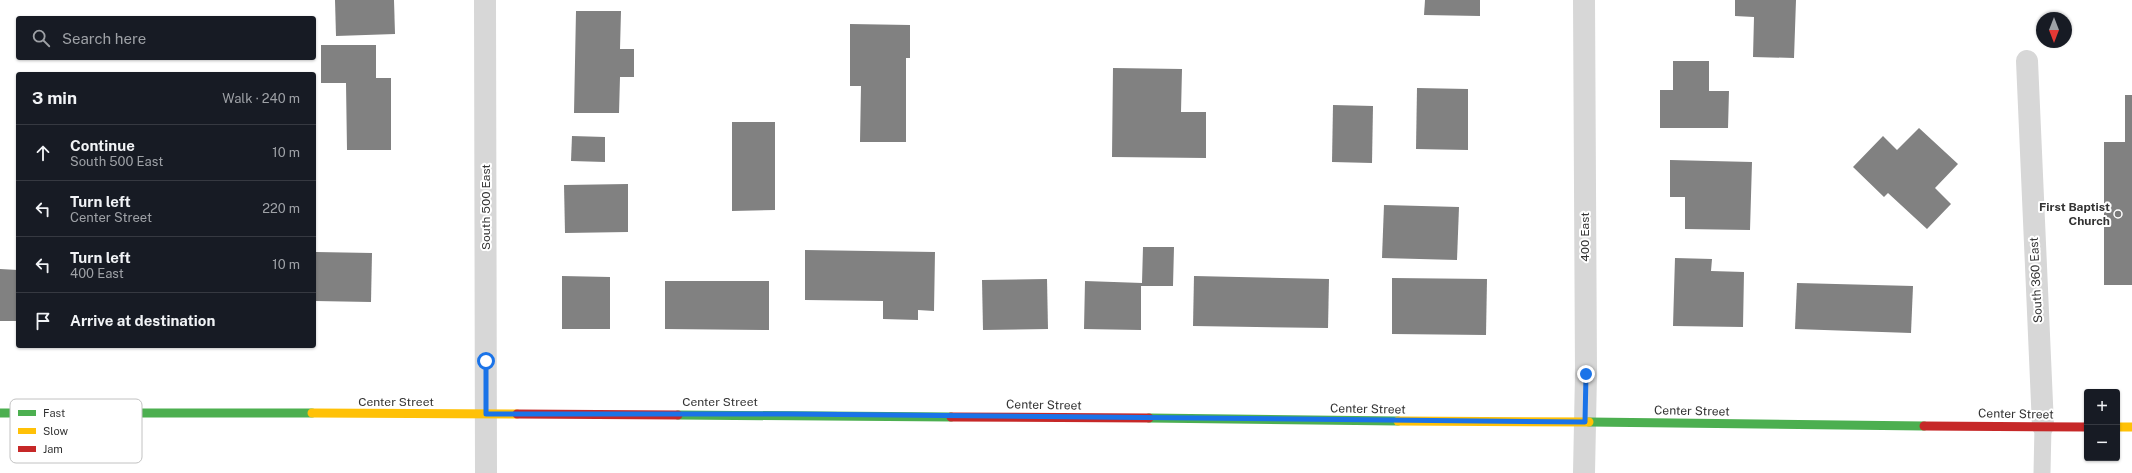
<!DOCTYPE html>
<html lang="en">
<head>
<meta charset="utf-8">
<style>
  body { margin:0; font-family:"Public Sans",sans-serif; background:#20242c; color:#f1f3f6 }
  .controls { position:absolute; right:12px; bottom:12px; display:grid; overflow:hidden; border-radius:4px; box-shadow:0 1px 3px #0004 }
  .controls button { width:36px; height:36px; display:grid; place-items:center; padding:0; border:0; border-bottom:1px solid #363941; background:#171b24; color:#f1f3f6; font:20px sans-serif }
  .compass { position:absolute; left:2036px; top:12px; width:36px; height:36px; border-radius:50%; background:#171b24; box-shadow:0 1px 3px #0004; rotate:180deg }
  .stop { position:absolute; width:12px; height:12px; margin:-9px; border:3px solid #1a73e8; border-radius:50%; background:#fff }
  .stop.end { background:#1a73e8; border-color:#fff; box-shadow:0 1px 4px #0008 }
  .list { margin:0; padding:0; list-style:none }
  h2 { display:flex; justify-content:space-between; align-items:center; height:52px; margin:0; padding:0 16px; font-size:17px }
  h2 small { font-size:13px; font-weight:400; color:#9ea1a6 }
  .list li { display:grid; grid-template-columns:26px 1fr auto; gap:12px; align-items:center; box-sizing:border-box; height:56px; padding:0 16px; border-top:1px solid #363941 }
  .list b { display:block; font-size:15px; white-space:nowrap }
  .list p { margin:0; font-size:13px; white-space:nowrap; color:#9ea1a6 }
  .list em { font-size:13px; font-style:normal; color:#9ea1a6 }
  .icon { flex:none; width:22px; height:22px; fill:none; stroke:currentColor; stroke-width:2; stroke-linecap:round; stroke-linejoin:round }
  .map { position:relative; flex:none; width:2132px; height:473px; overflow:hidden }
  .search { position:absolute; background:#171b24; box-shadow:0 1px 3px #0004; left:16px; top:16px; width:300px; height:44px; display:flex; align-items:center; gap:10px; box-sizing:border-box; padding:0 14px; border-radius:4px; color:#9ea1a6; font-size:15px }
  .panel { position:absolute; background:#171b24; box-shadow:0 1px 3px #0004; left:16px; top:72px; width:300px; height:276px; border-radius:4px }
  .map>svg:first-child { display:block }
  .building { fill:#818181 }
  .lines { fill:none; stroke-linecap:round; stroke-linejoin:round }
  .lane { stroke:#d7d7d7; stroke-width:17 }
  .street { stroke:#d7d7d7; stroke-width:22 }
  .fast { stroke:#4caf50; stroke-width:9 }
  .slow { stroke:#ffc107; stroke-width:9 }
  .jam { stroke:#c62828; stroke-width:9 }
  .route { stroke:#1a73e8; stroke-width:5 }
  .poi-dot { fill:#7a7a7a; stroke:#fff; stroke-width:1.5 }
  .labels { text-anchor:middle; stroke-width:4; stroke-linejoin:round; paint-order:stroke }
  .street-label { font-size:12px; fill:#333; stroke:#fff }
  .poi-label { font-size:12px; font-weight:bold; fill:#333; stroke:#fff; text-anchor:end }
  .key { fill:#fff; stroke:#c2c2c2; stroke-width:1 }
  .key-label { font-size:11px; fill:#333 }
</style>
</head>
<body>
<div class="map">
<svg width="2132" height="473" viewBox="0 0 2132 473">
  <rect width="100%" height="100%" fill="#fff"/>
  <!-- building -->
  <g class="building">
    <path d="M335,0h59l1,34 -59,2z"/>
    <path d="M1425,0h55v16l-56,-1z"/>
    <path d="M1735,0h61l-2,58 -41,-1 1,-40 -19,-1z"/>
    <path d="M576,11h45l-1,38h14v28h-14l-1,36h-45z"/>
    <path d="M850,24l60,1v33h-4v84h-46l1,-56h-11z"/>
    <path d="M321,45h55v33h15v72h-44l-1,-67h-25z"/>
    <path d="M1673,61h36v30h20l-1,37h-68v-38h13z"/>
    <path d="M1113,68l69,1 -1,43h25v46l-94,-1z"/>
    <path d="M1417,88l51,1v61l-52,-1z"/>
    <path d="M2125,95h7v190h-28v-143h21z"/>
    <path d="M1333,105l40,1 -1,57 -40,-1z"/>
    <path d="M732,122h43v88l-43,1z"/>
    <path d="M1919,128l39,36 -23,24 16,16 -24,25 -39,-36 -4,4 -31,-30 30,-31 14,14z"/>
    <path d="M572,136l33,1v25l-34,-1z"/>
    <path d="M1670,160l82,2 -2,68 -65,-1v-32h-15z"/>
    <path d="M628,184v48l-63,1 -1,-48z"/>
    <path d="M1384,205l75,2 -2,53 -75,-2z"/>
    <path d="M1143,247h31l-1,39h-32v44l-57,-1 1,-48 57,2z"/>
    <path d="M805,250l130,2 -1,59 -16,-1v10l-35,-1v-18l-78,-1z"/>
    <path d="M316,252l56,1 -1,49 -56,-1z"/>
    <path d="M1675,258l37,1 -1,12 33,1 -1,55 -70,-1z"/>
    <path d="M0,269l18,1v51h-18z"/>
    <path d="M562,276l48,1v52h-48z"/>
    <path d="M1194,276l135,3 -1,49 -135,-2z"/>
    <path d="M1392,278l95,1 -1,56 -94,-1z"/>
    <path d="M1047,279l1,50 -65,1 -1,-50z"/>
    <path d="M665,281h104v49l-104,-1z"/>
    <path d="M1797,283l116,3 -2,47 -116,-4z"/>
  </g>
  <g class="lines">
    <!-- lane -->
    <path class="lane" d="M2042,473l1,-47"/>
    <!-- street -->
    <g class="street">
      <path d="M485,0l1,473"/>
      <path d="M1584,0l2,374 -2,99"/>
      <path d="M2027,61l16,365"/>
    </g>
    <!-- fast -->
    <g class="fast">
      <path d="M0,413h312"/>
      <path d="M678,415l273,2"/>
      <path d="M1149,418l249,3"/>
      <path d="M1589,422l335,4"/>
    </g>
    <!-- slow -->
    <g class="slow">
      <path d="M312,413l205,1"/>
      <path d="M1398,421l191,1"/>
      <path d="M2117,427h15"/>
    </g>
    <!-- jam -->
    <g class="jam">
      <path d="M517,414l161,1"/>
      <path d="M951,417l198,1"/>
      <path d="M1924,426l163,1"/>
    </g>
  </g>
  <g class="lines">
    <!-- route -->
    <path class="route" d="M486,361v53h303l796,8 1,-48"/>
  </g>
  <!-- markers -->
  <circle class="poi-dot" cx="2118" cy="214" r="4"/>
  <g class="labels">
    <!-- street labels -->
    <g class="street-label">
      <text transform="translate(486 207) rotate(-90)" y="4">South 500 East</text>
      <text transform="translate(1585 237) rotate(-90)" y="4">400 East</text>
      <text transform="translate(2036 280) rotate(-93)" y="4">South 360 East</text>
      <text x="396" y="406">Center Street</text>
      <text x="720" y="406">Center Street</text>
      <text transform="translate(1044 405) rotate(1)" y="4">Center Street</text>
      <text transform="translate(1368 409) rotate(1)" y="4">Center Street</text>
      <text transform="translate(1692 411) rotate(1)" y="4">Center Street</text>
      <text transform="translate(2016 414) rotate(1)" y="4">Center Street</text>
    </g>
    <!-- poi labels -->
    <g class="poi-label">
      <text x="2110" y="211">First Baptist<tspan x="2110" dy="14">Church</tspan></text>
    </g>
  </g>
  <!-- legend -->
  <rect x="10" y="399" width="132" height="64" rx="6" class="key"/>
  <rect x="18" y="410" width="18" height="6" fill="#4caf50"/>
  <rect x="18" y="428" width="18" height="6" fill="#ffc107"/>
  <rect x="18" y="446" width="18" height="6" fill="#c62828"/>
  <g class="key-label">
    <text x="43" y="417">Fast</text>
    <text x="43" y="435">Slow</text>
    <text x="43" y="453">Jam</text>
  </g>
</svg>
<div class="controls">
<button>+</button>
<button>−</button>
</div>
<svg class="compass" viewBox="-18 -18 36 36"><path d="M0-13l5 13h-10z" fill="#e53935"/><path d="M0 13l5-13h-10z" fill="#9ea1a6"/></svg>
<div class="stop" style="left:486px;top:361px"></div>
<div class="stop end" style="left:1586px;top:374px"></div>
<div class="search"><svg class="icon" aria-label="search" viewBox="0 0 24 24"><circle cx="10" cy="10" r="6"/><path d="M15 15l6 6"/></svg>Search here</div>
<section class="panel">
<h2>3 min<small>Walk · 240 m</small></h2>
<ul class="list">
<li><svg class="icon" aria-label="ahead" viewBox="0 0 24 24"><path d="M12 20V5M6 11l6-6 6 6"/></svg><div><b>Continue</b><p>South 500 East</p></div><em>10 m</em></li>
<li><svg class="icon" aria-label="left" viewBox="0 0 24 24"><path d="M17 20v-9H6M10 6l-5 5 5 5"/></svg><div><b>Turn left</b><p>Center Street</p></div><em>220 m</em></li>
<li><svg class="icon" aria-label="left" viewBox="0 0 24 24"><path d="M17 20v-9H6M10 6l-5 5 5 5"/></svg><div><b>Turn left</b><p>400 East</p></div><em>10 m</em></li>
<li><svg class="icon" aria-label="arrive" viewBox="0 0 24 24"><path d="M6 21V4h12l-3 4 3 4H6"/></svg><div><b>Arrive at destination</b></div></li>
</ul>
</section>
</div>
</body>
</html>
